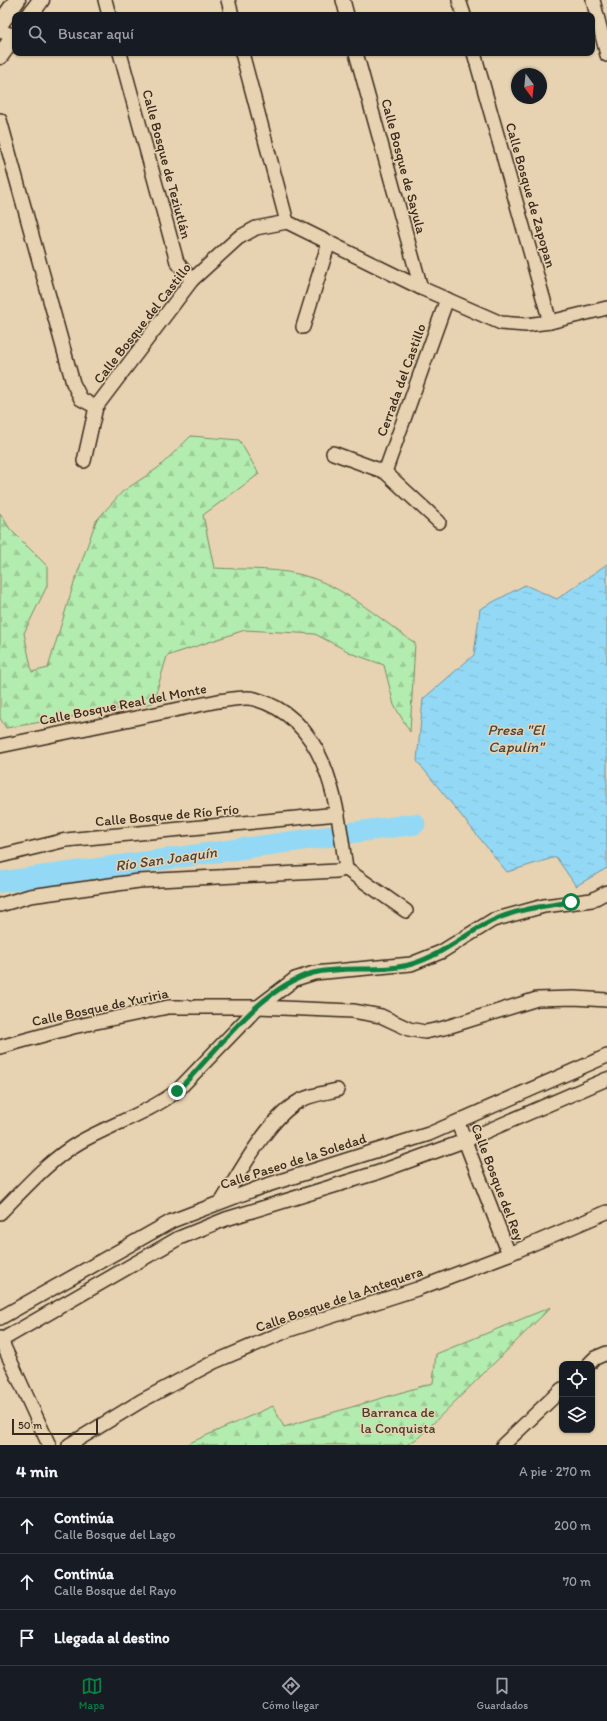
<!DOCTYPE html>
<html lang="es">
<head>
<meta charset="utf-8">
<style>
  body { margin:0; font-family:Itim,sans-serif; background:#20242c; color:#f1f3f6 }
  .controls { position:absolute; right:12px; bottom:12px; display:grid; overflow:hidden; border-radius:8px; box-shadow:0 1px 3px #0004 }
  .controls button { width:36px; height:36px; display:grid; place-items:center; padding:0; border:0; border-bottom:1px solid #363941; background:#171b24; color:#f1f3f6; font:20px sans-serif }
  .compass { position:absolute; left:511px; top:68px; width:36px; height:36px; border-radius:50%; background:#171b24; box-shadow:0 1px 3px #0004; rotate:165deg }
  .scale { position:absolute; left:12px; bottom:10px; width:86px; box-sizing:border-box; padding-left:4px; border:2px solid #3b2a1e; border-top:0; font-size:11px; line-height:14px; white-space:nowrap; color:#3b2a1e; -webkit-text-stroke:3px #e7d3b1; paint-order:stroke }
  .stop { position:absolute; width:12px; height:12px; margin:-9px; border:3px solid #0b8043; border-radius:50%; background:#fff }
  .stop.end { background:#0b8043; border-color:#fff; box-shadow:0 1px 4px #0008 }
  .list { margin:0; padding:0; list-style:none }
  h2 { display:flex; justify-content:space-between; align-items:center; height:52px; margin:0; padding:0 16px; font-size:17px }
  h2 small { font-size:13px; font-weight:400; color:#9ea1a6 }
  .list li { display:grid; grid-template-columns:26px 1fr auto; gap:12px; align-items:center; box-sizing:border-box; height:56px; padding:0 16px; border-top:1px solid #363941 }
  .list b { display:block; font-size:15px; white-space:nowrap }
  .list p { margin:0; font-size:13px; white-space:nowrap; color:#9ea1a6 }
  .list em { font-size:13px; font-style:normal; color:#9ea1a6 }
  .icon { flex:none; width:22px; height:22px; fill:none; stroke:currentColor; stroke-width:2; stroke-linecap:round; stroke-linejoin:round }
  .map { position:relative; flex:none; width:607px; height:1445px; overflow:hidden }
  .search { position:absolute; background:#171b24; box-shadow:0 1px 3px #0004; left:12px; right:12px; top:12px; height:44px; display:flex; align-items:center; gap:10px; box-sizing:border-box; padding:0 14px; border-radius:8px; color:#9ea1a6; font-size:15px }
  .sheet { height:220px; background:#171b24 }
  nav { display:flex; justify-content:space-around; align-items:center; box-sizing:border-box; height:56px; border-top:1px solid #363941; background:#171b24; font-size:11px; color:#9ea1a6 }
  nav a { display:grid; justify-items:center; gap:2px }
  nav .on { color:#0b8043 }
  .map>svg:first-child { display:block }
  .forest { fill:url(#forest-firs); stroke:#778b66 }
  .water { fill:url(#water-ripples); stroke:#70939f }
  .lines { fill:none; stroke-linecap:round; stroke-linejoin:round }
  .river { stroke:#93d9f5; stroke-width:21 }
  .minor-casing { stroke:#3b2a1e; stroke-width:16 }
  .major-casing { stroke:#3b2a1e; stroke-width:19 }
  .minor { stroke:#e7d3b1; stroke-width:13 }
  .major { stroke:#e7d3b1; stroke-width:16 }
  .route { stroke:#0b8043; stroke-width:5 }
  .labels { text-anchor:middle; stroke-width:3; stroke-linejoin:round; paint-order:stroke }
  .street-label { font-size:14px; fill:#3b2a1e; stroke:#e7d3b1 }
  .park-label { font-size:14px; fill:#473d2c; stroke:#e7d3b1 }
  .water-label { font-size:15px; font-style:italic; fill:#48443e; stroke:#e7d3b1 }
</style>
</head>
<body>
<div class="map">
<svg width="607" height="1445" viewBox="0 0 607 1445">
  <defs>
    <pattern id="forest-firs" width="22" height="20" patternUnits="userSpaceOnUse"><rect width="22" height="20" fill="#b3ecaf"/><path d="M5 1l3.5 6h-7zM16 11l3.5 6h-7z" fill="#9bcb96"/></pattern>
    <pattern id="water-ripples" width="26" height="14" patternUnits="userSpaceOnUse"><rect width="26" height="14" fill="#93d9f5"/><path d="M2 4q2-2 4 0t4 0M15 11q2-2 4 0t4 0" fill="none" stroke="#80bad2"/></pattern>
  </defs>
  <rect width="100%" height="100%" fill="#e7d3b1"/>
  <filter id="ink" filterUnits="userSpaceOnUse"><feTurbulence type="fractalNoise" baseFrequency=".025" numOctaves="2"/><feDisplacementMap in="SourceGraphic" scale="8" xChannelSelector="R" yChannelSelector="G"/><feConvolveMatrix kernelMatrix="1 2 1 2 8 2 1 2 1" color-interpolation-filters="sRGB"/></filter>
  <g filter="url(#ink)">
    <!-- forest -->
    <g class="forest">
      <path d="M191,436l48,4 20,34 -56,41 11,53c33,2 66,-1 98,10 38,13 70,43 103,65l-5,89 -16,-27 -10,-40 -31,-11 -38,-20 -70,-4 -78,26 -14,47 -147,25 -6,-10v-205l10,16 37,37v20l-23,47 8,39 16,-4 25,-82 23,-65 26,-29 36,-24z"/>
      <path d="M551,1307l-133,131 -12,7h-221l88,-39 11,21 149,-44 3,-29z"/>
    </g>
    <!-- water -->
    <path class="water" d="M607,564v304l-31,18 -20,-29 -49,15 -90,-111 6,-62 51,-44 6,-46 45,-24 32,14z"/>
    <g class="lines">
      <!-- river -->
      <g class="river">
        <path d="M349,833l66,-9"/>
        <path d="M0,882l332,-46"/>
      </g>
      <defs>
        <g id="minor">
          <path d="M105,0l4,15"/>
          <path d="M228,0l4,15"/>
          <path d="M343,0l4,15"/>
          <path d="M459,0l5,15"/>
          <path d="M593,0l14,55"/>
          <path d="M0,31l15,5"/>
          <path d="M120,53l57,209 15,18"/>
          <path d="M242,53l45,169"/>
          <path d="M356,53l65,235"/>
          <path d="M474,53l76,269"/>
          <path d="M0,120l73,263 8,16 15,8"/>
          <path d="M303,327l26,-85"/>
          <path d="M333,453l52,19 54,50"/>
          <path d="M84,461l12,-54 96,-127 46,-42 18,-10 31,-6 134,66 80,35 25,2 24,-3 57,-14"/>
          <path d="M385,472l62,-173"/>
          <path d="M0,746l218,-45c11,-1 27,-5 37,-2 74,21 82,106 91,170"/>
          <path d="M0,856l66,-16 272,-26"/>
          <path d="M0,905l30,-9 109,-15 198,-10 9,-2 60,42"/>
          <path d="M0,1047l73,-20 95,-20h90l95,4 28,5 28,13 16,3 19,-4 93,-29 37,-1 33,2"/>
          <path d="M458,1123l51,131"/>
          <path d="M222,1201c19,-30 46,-82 77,-100 11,-6 25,-8 38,-11"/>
          <path d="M0,1213c25,-25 49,-53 80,-71 32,-18 68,-29 97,-51l81,-84 37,-28 19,-6 97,-9 30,-12 52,-32 51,-14 48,-6 15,-8"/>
          <path d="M0,1318l172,-97 89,-34 168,-53 178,-78"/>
          <path d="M0,1338l49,107"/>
          <path d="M0,1341l179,-103 47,-19 150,-46 88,-32 143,-62"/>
          <path d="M589,1364l6,-6 12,-5"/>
          <path d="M69,1445l72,-44 73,-39 75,-32 128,-41 92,-35 98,-42"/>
          <path d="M503,1445l59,-56"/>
        </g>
        <g id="major">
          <path d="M30,15l11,-15"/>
          <path d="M0,24l17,-24"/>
          <path d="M0,56l15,-21"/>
        </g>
      </defs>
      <!-- minor casing -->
      <use href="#minor" class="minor-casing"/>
      <!-- major casing -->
      <use href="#major" class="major-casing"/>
      <!-- minor -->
      <use href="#minor" class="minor"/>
      <!-- major -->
      <use href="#major" class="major"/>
    </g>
  </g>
  <g class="lines" filter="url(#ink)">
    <!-- route -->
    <path class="route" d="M177,1091c38,-37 83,-104 136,-118 30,-8 69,0 99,-9 30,-9 53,-30 80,-43 24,-12 53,-15 79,-19"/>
  </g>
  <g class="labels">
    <!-- street labels -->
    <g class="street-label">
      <text transform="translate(167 164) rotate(75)" y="5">Calle Bosque de Teziutlán</text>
      <text transform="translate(404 166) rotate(75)" y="5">Calle Bosque de Sayula</text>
      <text transform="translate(531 195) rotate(74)" y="5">Calle Bosque de Zapopan</text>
      <text transform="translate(142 323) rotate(-52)" y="5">Calle Bosque del Castillo</text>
      <text transform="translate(401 380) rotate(-70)" y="5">Cerrada del Castillo</text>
      <text transform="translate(123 704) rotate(-11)" y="5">Calle Bosque Real del Monte</text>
      <text transform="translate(167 815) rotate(-5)" y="5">Calle Bosque de Río Frío</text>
      <text transform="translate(100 1007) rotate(-12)" y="5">Calle Bosque de Yuriria</text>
      <text transform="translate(293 1161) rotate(-18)" y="5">Calle Paseo de la Soledad</text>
      <text transform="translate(498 1182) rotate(69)" y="5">Calle Bosque del Rey</text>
      <text transform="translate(339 1299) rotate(-19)" y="5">Calle Bosque de la Antequera</text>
    </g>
    <!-- park labels -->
    <g class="park-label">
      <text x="398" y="1417">Barranca de<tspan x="398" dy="16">la Conquista</tspan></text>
    </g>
    <!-- water labels -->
    <g class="water-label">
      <text x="516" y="735">Presa "El<tspan x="516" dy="17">Capulín"</tspan></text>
      <text transform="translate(166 859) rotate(-8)" y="5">Río San Joaquín</text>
    </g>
  </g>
</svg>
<div class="controls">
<button><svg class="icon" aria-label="locate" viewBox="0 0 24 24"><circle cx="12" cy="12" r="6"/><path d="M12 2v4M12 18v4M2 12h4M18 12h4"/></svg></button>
<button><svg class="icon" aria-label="layers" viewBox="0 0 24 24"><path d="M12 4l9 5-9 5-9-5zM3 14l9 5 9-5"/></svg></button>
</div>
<svg class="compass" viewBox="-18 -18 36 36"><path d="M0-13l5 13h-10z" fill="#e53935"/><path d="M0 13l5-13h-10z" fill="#9ea1a6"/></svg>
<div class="scale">50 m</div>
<div class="stop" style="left:571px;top:902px"></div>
<div class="stop end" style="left:177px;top:1091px"></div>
<div class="search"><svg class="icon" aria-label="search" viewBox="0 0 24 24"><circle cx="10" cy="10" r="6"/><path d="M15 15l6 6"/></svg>Buscar aquí</div>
</div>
<section class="sheet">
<h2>4 min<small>A pie · 270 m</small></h2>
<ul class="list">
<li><svg class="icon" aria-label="ahead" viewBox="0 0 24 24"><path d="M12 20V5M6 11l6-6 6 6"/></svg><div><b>Continúa</b><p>Calle Bosque del Lago</p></div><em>200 m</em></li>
<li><svg class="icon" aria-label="ahead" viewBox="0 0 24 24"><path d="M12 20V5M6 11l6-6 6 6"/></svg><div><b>Continúa</b><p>Calle Bosque del Rayo</p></div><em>70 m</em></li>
<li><svg class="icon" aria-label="arrive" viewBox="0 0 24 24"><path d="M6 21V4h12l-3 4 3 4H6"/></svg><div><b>Llegada al destino</b></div></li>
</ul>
</section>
<nav>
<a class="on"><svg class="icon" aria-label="map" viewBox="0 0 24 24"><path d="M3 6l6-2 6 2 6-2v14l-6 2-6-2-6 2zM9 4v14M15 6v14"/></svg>Mapa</a>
<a><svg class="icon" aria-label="directions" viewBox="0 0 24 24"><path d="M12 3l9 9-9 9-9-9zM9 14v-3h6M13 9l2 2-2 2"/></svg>Cómo llegar</a>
<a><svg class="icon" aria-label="saved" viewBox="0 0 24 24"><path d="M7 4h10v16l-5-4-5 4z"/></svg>Guardados</a>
</nav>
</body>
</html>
